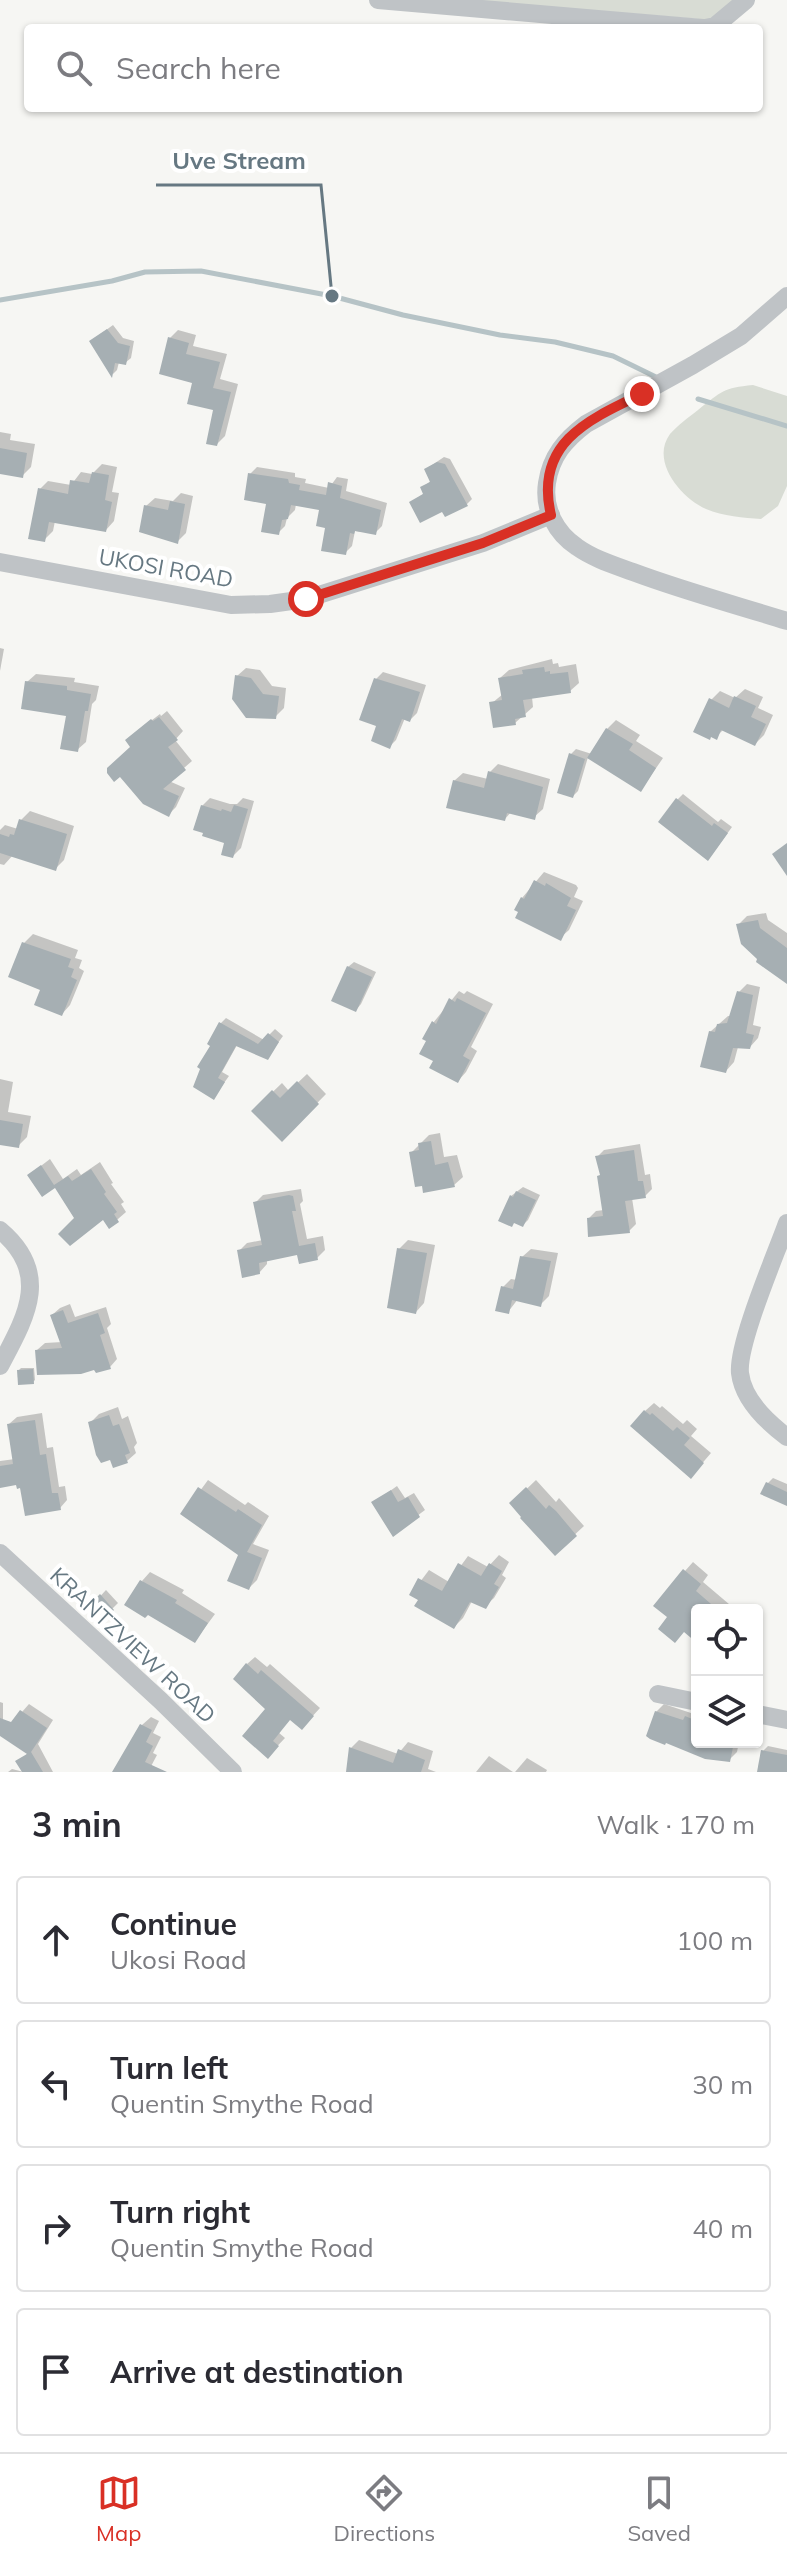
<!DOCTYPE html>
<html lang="en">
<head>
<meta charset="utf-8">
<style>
  body { margin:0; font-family:Mulish,sans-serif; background:#f2f2f3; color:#2b2b33 }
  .controls { position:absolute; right:24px; bottom:24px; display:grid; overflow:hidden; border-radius:8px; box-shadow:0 2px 6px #0004 }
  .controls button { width:72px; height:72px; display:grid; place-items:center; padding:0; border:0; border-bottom:2px solid #e1e1e2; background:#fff; color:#2b2b33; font:40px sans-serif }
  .stop { position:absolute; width:24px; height:24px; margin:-18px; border:6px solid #d93025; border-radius:50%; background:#fff }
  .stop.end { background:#d93025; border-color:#fff; box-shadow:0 2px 8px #0008 }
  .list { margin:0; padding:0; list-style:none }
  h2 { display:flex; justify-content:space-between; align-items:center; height:104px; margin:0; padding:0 32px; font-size:34px }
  h2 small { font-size:26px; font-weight:400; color:#7c7c81 }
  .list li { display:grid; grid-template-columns:52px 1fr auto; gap:24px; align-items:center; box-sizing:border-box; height:128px; margin:0 16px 16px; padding:0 16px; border:2px solid #e1e1e2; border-radius:8px }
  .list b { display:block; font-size:30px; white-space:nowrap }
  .list p { margin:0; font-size:26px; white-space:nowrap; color:#7c7c81 }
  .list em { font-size:26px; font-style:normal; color:#7c7c81 }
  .icon { flex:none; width:44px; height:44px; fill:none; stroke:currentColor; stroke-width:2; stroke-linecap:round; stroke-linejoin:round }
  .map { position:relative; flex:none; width:787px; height:1772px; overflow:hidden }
  .search { position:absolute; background:#fff; box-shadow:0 2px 6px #0004; left:24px; right:24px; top:24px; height:88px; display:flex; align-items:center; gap:20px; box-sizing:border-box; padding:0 28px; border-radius:8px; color:#7c7c81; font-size:30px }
  .sheet { height:680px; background:#fff }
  nav { display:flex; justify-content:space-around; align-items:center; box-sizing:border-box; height:112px; border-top:2px solid #e1e1e2; background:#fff; font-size:22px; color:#7c7c81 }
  nav a { display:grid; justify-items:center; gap:4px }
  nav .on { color:#d93025 }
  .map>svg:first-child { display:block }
  .green { fill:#d8dcd4 }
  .shadow { fill:#0003 }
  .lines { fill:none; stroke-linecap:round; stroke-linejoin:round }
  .stream { stroke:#b6c3c6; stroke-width:5 }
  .building { fill:#a6afb3 }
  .street { stroke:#bfc3c6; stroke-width:18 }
  .route { stroke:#d93025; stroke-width:10 }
  .labels { text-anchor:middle; stroke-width:8; stroke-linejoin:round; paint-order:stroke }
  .street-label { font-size:22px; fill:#667882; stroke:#fff }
  .leader { fill:none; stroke:#667882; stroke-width:3 }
  .callout-dot { fill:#667882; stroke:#fff; stroke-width:3 }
  .callout-label { font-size:24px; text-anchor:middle; font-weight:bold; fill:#667882; stroke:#fff; stroke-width:8; stroke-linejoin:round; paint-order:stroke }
</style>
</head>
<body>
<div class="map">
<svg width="787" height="1772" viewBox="0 0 787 1772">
  <rect width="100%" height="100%" fill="#f6f6f3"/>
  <!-- green -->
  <g class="green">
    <path d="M462,0h271l-22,20z"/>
    <path d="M753,385l34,11v90l-9,20 -17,13c-17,-1 -38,-3 -55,-10 -25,-11 -56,-48 -36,-75 8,-9 19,-17 28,-24 24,-19 25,-22 55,-25z"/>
  </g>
  <!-- shadow -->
  <g class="shadow">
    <path d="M113,325l10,13 11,3 -3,17 -6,5 -6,-1 -2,8 -4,4 -22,-33z"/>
    <path d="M178,330l18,5 -3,11 34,8 -7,25 18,5 -13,52 -8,8 -2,-35 -20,-28 -25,-43z"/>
    <path d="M0,432l11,2 -1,6 25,4 -4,23 -9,9 -22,-4z"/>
    <path d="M444,457l6,2 22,40 -5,5 -24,5 -32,-7 14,-9 -3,-5 10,-8 -6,-11z"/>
    <path d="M102,464l15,3 -5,25 7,1 -5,28 -8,9 -51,-9 -2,10 -9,9 -4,-51 8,-8 23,4 10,-13 11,2z"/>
    <path d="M257,467l38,6v4l11,2 -1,4 24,5 8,-11 11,2 -2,12 41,12 -5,23 -7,7 -20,-2 -3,15 -7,7 -18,-27 -5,-18 -26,-4 -1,6 -8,8 -2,8 -7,7 -10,-31 -18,-28z"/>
    <path d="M181,493l12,3 -7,37 -8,8 -32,-35 9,-8 18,3z"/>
    <path d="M0,648l4,1 -4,22z"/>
    <path d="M552,659l1,5 5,-1 1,4 17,-3 3,19 -9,8 -38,6 1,10 -18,16 -23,-20 11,-9 -3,-16 9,-8z"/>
    <path d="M246,668l14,2 12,16 14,2 -2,20 -9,9 -38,-41z"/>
    <path d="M383,672l43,13 -9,28 -7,7 -5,-2 -9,22 -7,7 -10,-22 -3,-46z"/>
    <path d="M36,674l39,4 -1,4 25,4 -3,14 -4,4 -6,38 -9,8 -9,-36 -41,-32z"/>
    <path d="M745,689l18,8 -5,11 15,7 -9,20 -9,9 -31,-15 -8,8 -5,-37 9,-9 15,7z"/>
    <path d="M167,711l16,20 -8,9 17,21 -23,20 16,7 -9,19 -7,7 -49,-40 -13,-4 26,-24 2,-13 25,-19 1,2z"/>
    <path d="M616,720l24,15 -4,6 27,17 -22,32 -53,-33 -10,34 -5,5 -3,-41 6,-6 16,5 15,-25z"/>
    <path d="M498,764l52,15 -7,30 -9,8 -23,-5 -6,7 -51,-38 9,-8 25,6 2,-7z"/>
    <path d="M683,794l35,28 3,-3 11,8 -19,26 -36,-53z"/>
    <path d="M210,798l20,6h7l6,-6 11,3 -13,47 -8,8 -6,-14 -25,-36z"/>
    <path d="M30,811l44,15 -10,34 -9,9 -42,-14 -9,10 -4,-1v-34l5,-5 13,4 3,-9z"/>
    <path d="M544,872l32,13 2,3 -4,9 9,4 -14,29 -9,8 -38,-40z"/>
    <path d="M766,913l2,7 19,13v47l-49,-55 9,-9z"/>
    <path d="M33,934l45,16 -3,8 7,2 -3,8 5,3 -14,34 -8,9 -20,-26 -18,-45z"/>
    <path d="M354,962l22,10 -15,32 -5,6 -8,-43z"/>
    <path d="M747,984l13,3 -7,38 8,2 -3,11 -8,9h-12l-4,15 -8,9 -16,-39 18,-16h3l8,-24z"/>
    <path d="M459,991l5,3 3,-3 26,13 -22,43 6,4 -11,21 -8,9 -22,-21 -7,-20 4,-17z"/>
    <path d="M226,1018l38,22 11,-11 8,7 -16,22 -30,-13 -15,27 7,4 -15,21 -1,-52 8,-22z"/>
    <path d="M307,1074l19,20 -44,45 -29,-28 29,-28 7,8z"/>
    <path d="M0,1079l13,3 -5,30 23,4 -4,21 -9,9 -18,-3z"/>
    <path d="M440,1133l4,24 13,-2 6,22 -9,8 -43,-32 18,-18z"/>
    <path d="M640,1144l5,31 5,-1 2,15 -7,7 -13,2 4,26 -7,7 -40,-13 7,-7 8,-1 -2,-36 -5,-17 7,-7z"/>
    <path d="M50,1159l13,20 14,-10 4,6 19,-13 13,21 -2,1 13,18 -3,2 5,8 -16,14 -6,-8h-27l-22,-32 -26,-11z"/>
    <path d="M523,1187l17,8 -12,25 -5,5 -12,-29z"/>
    <path d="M301,1189l2,12 -3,3 7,35 16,-3 2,14 -8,8 -18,-6 -32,7v5l-8,9 -20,-22 8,-8 16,-3 -8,-37 8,-8z"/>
    <path d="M408,1240l27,5 -11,58 -8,9 -17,-63z"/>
    <path d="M531,1249l27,4 -9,43 -9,9 -22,-6 -10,13 -5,-25 8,-8 6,1 5,-23z"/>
    <path d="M70,1304l5,13 31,-10 5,17 -4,4 10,31 -7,8 -73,-17 8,-7 17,-1 -10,-27 8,-7z"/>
    <path d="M21,1368h13l1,12 -2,2 -14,-12z"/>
    <path d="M654,1403l6,5 2,-2 21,18 4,-4 10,9 -6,7 20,17 -12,14 -54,-56z"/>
    <path d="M118,1407l4,12 6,-3 9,27 -3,4 2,6 -9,8 -37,-38 9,-9z"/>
    <path d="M42,1413l5,35 6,-1 6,40 6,-1 2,14 -7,8 -42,-25 -18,3v-25l15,-2 -6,-35 8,-7z"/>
    <path d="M773,1478l14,6v20l-20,-20z"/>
    <path d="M208,1480l37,25 3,-3 21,14 -16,28 16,6 -12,30 -8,8 -9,-34 -57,-40z"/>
    <path d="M536,1480l20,22 3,-4 25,28 -29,27 -43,-50z"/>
    <path d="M397,1486l8,12 9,-5 11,17 -32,24 -20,-31z"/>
    <path d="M499,1555l10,7 -7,13 4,3 -12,20 -9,8 -13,-5 -9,17 -9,9 -43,-33 18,-24 20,12 19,-26 20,11z"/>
    <path d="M693,1562l15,13 -5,7 33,28h-39v31l-27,-24 15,-46z"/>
    <path d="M150,1572l34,18 -2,3 33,21 -20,27 -53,-60z"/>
    <path d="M106,1590l12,13 -14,14 -11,-13z"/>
    <path d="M255,1657l12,10 3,-3 50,44 -11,12 -18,-2 -13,14 7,6 -17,18 -1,-47 -20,-45z"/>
    <path d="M0,1702l3,1v20l-3,3z"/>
    <path d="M29,1704l24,16 -15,24 15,28h-45l4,-3 12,3 -6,-10 10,-9 -6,-41z"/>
    <path d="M664,1704l27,9 6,-3v32h42l-2,10 -8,8 -81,-26 8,-22z"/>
    <path d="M151,1717l8,4 -6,12 8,4 -8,16 4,2 -9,17h-33l27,-47z"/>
    <path d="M359,1740l39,14 10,-12 25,9 -5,18 8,3h-88l3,-24z"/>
    <path d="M768,1746l19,4v22h-26l2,-21z"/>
    <path d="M489,1756l24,16h-37z"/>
    <path d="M527,1758l20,12 -1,2h-31z"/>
  </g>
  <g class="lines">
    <!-- stream -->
    <g class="stream">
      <path d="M0,300l112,-19 33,-9 56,-1 131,25 71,19 97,20 55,7 58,14 45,22"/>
      <path d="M698,399l89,27"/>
    </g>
  </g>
  <!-- building -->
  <g class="building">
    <path d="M107,329l11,14 12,3 -4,19 -11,-2 -3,15 -23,-37z"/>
    <path d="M168,337l21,6 -3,11 34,8 -7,26 18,4 -14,54 -11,-2 7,-34 -26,-6 5,-21 -33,-9z"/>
    <path d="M0,448l27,5 -4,25 -23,-4z"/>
    <path d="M437,462l8,2 23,42 -23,11 -3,-5 -22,11 -11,-21 14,-8 -3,-7 10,-5 -6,-13z"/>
    <path d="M92,472l17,3 -4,25 7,2 -6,30 -57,-10 -4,20 -17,-3 10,-51 30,6 2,-14 19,3z"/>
    <path d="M248,473l40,6 1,4 11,2 -1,5 27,5 2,-13 14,4 -2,12 41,12 -5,25 -21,-4 -1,3 -4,-1 -4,22 -25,-4 4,-23 -9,-2 3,-16 -28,-5 -3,14 -6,1 -3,15 -18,-3 5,-28 -22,-4z"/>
    <path d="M170,501l15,3 -7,40 -39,-12 5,-27 24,5z"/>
    <path d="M544,667l1,5 5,-1v3l18,-2 3,21 -48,7 3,17 -11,2 1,6 -23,3 -4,-26 13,-2 -4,-22 25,-4 -1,-4z"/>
    <path d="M235,675l16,3 12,16 16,2 -3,23 -30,-1 -14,-19z"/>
    <path d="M374,678l46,14 -10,30 -8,-3 -12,30 -19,-8 5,-15 -17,-6z"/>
    <path d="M25,681l42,5v4l24,4 -3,17h-3l-7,41 -18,-3 6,-33 -45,-7z"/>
    <path d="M734,696l22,10 -5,11 15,7 -11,22 -34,-16 -4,10 -6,-3 -1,3 -17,-8 16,-34 20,10z"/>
    <path d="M159,717l19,23 -10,7 18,23 -23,19 16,7 -10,21 -26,-13 -23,-27 -6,5 -7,-9v-5l23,-21 -5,-7 26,-21 2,2z"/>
    <path d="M606,728l27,16 -4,6 27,18 -15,24 -54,-34z"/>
    <path d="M569,753l16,6 -12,39 -16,-5z"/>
    <path d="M488,771l55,16 -8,33 -28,-7 -2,8 -59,-13 7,-28 31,8z"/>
    <path d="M676,798l36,28 2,-3 14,10 -20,28 -50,-39z"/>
    <path d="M201,805l20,6 1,-2 9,3 3,-7 14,4 -15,49 -12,-3 3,-12 -22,-7 1,-3 -10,-3z"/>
    <path d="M19,819l48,15 -11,37 -56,-18v-19l9,3 1,-3 4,1z"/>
    <path d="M787,843v33l-15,-22z"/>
    <path d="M534,880l11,6 1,-3 25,15 -4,8 9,4 -15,31 -46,-23 3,-6 -4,-2 7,-13 3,2z"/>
    <path d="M758,920l2,8 27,20v36l-31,-22 1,-3 -16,-15 -5,-20z"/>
    <path d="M22,942l49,17 -3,8 6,2 -3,8 6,3 -15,36 -28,-11 6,-15 -32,-13z"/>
    <path d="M347,966l25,11 -16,35 -25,-11z"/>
    <path d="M737,991l16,4 -7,38 8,2 -4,14 -17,-1 -7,25 -26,-6 9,-36 6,1 2,-8 10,-1z"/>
    <path d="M449,998l6,4 2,-4 29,15 -23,43 7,4 -12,23 -29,-15 4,-7 -14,-7 7,-13 -4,-2 10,-18 4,3z"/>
    <path d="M219,1022l39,22 10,-11 11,9 -11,18 -32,-14 -18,32 7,4 -11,18 -21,-13 7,-18 -3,-2 13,-21 -3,-2z"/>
    <path d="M297,1081l22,23 -37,38 -31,-31 21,-21 8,8z"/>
    <path d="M0,1120l23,4 -4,24 -19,-3z"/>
    <path d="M431,1141l4,24 13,-3 7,25 -32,6 -1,-7 -7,1 -6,-35 10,-2 -1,-7z"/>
    <path d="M634,1150l4,31h5l3,17 -21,3 5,32 -42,4 -1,-19 16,-2 -6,-40 3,-1 -5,-19z"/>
    <path d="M41,1165l13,20 14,-9 4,5 19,-12 15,23 -2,2 13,18 -3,2 5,8 -10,7 -6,-9 -33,26 -12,-12 16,-16 -19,-30 -13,9 -15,-22z"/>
    <path d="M516,1191l20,9 -13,27 -9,-4 -2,4 -14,-6 12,-26 3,2z"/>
    <path d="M289,1195l4,1 3,15h-4l7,35 16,-3 3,17 -19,4 -2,-9 -38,8 1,11 -18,4 -5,-28 25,-5 -9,-43z"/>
    <path d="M397,1248l30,5 -11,61 -29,-6z"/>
    <path d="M520,1256l31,5 -10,46 -29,-7 -3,14 -14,-3 6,-25 12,3z"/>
    <path d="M63,1310l5,13 30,-10 7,20 -5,2 11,34 -15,4 -2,-3 -13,4 -44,1 -2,-25 27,-2 -12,-33z"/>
    <path d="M33,1369l1,15 -16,1 -1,-15z"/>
    <path d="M644,1410l6,5 2,-2 21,18 4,-4 13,11 -6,7 20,18 -13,16 -61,-53z"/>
    <path d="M109,1415l4,11 6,-2 11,29 -5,2 3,8 -15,5 -3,-8 -9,3 -5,-8 -8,-33z"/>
    <path d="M35,1420l5,35 6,-1 6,39h6l3,17 -36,6 -5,-28 -3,1 -1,-4 -16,3v-22l13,-2 -6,-40z"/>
    <path d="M766,1482l21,10v14l-27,-12z"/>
    <path d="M198,1487l38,25 2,-3 24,16 -15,27 15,6 -13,32 -22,-9 11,-26 -58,-41z"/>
    <path d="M526,1487l20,22 3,-4 7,6 21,25 -22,20 -35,-38 1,-1 -12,-14z"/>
    <path d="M391,1490l7,12 10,-5 12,20 -27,20 -22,-35z"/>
    <path d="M458,1563l23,13 8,-13 13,8 -8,13 5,3 -13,22 -16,-7 -16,27 -40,-23 4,-6 -9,-5 9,-17 24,13z"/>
    <path d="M683,1569l18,15 -5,7 22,19h-21v33l-13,-11 -9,11 -17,-14 9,-12 -14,-11z"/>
    <path d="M140,1580l37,20 -2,3 33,20 -13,20 -47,-28 -3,3 -21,-13z"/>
    <path d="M100,1594l14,16 -10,10 -14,-16z"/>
    <path d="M246,1663l12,11 3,-4 53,46 -12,14 -12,-10 -17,21 6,5 -11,13 -26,-23 23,-27 -32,-30z"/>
    <path d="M20,1710l27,18 -16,24 12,20h-21l-7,-11 12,-7 -27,-18v-18l11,4z"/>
    <path d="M655,1711l28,9 2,-4 12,5v21l36,5 -3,15 -25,-3 -39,-16 -1,2 -15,-6 -4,-3z"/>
    <path d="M140,1724l12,6 -6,12 7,4 -8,16 22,10h-55z"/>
    <path d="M349,1747l44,16 5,-14 27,11 -4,12h-75z"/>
    <path d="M761,1750l26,5v17h-30z"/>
  </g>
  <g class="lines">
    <!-- street -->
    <g class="street">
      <path d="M378,0l325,28"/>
      <path d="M705,28l10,-2 31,-26"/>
      <path d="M787,296l-46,40 -48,29 -107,59c-21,16 -35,32 -39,59 -4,26 9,50 30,64 17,12 37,18 56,25 51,19 103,33 154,49"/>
      <path d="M0,562l231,43 39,-1 36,-5 177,-56 68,-28"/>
      <path d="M787,1223c-11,31 -50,121 -47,150 3,26 27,49 47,64"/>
      <path d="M0,1230c52,44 26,87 0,136"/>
      <path d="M0,1553l161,148 72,71"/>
      <path d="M658,1694l39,8"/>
      <path d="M757,1714l30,6"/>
    </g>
  </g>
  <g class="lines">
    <!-- route -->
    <path class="route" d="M306,599l177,-56 68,-28c-17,-71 36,-95 91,-121"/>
  </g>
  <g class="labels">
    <!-- street labels -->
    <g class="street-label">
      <text transform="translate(166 568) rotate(10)" y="8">UKOSI ROAD</text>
      <text transform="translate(133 1645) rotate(43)" y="8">KRANTZVIEW ROAD</text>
    </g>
  </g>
  <!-- callouts -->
  <path class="leader" d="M332 296L321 185H156"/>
  <circle class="callout-dot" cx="332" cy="296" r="8"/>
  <g class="callout-label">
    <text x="239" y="169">Uve Stream</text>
  </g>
</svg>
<div class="controls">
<button><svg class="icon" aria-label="locate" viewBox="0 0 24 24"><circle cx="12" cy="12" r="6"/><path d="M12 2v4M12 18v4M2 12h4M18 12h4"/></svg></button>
<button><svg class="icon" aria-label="layers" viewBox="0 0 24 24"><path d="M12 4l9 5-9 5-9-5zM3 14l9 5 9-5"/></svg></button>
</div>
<div class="stop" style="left:306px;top:599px"></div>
<div class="stop end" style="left:642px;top:394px"></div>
<div class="search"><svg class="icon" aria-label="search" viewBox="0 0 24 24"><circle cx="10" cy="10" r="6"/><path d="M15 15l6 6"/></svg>Search here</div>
</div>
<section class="sheet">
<h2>3 min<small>Walk · 170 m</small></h2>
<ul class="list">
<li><svg class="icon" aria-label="ahead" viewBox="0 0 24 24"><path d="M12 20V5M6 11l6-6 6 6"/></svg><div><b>Continue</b><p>Ukosi Road</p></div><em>100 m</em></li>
<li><svg class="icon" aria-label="left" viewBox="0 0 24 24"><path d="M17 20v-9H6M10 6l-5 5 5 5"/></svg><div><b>Turn left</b><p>Quentin Smythe Road</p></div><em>30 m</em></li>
<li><svg class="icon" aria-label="right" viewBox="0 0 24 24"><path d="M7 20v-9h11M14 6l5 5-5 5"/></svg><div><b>Turn right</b><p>Quentin Smythe Road</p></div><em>40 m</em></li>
<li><svg class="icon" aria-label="arrive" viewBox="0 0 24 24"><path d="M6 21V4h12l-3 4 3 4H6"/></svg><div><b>Arrive at destination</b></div></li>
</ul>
</section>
<nav>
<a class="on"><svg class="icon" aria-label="map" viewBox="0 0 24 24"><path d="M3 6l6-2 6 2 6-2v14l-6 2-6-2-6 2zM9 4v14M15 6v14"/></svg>Map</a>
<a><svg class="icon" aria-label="directions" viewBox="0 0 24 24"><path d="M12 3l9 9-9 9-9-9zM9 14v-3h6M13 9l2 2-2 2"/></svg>Directions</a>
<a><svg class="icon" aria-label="saved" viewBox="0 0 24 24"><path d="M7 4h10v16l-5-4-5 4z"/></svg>Saved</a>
</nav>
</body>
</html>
